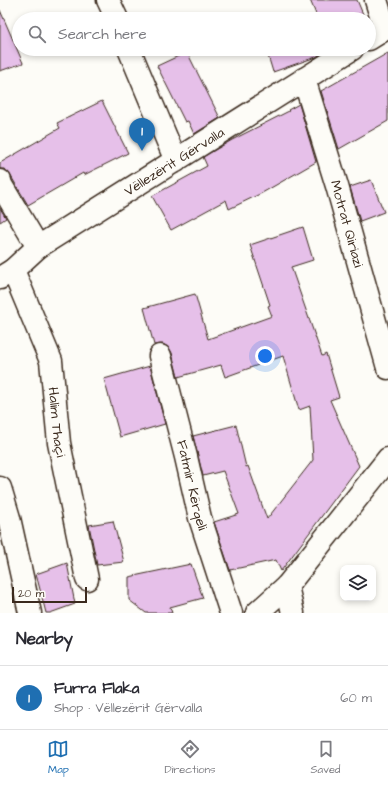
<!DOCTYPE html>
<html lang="en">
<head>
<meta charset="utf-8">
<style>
  body { margin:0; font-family:"Architects Daughter",sans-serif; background:#f7f7f7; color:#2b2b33 }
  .controls { position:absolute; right:12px; bottom:12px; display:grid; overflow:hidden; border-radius:8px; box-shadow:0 2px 6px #0003 }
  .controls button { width:36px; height:36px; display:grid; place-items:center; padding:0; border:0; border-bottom:1px solid #e1e1e2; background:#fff; color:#2b2b33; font:20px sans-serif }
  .scale { position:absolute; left:12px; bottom:10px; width:75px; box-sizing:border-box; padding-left:4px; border:2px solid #3b2a1e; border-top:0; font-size:11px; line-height:14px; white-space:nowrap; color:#3b2a1e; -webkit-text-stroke:3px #fdfcf7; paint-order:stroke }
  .you { position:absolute; left:265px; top:356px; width:14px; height:14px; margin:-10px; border:3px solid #fff; border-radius:50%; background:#1a73e8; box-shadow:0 0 0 6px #1a73e833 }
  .badge { display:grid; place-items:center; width:26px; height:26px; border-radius:50%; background:#1f6fb2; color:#fff; font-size:13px; font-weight:700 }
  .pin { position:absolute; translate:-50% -33px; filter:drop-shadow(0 1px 2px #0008) }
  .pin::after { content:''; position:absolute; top:21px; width:14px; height:12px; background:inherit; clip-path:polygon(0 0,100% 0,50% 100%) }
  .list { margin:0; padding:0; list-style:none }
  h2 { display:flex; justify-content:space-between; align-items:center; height:52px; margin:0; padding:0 16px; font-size:17px }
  h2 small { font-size:13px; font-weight:400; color:#7c7c81 }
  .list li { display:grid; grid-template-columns:26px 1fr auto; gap:12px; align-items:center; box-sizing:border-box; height:64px; padding:0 16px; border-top:1px solid #e1e1e2 }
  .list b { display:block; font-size:15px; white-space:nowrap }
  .list p { margin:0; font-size:13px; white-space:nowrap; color:#7c7c81 }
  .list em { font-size:13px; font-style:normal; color:#7c7c81 }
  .icon { flex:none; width:22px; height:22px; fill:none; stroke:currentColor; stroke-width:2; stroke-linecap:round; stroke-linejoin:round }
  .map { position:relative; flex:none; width:388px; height:613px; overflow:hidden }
  .search { position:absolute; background:#fff; box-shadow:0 2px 6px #0003; left:12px; right:12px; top:12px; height:44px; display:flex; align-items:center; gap:10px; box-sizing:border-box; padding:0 14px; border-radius:22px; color:#7c7c81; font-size:15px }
  .sheet { height:116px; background:#fff }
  nav { display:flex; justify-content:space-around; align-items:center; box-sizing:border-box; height:56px; border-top:1px solid #e1e1e2; background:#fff; font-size:11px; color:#7c7c81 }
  nav a { display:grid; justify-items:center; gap:2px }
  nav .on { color:#1f6fb2 }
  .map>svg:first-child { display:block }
  .building { fill:#e6c0e9; stroke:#3b2a1e }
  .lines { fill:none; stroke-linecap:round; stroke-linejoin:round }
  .minor-casing { stroke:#3b2a1e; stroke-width:25 }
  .tertiary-casing { stroke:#3b2a1e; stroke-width:25 }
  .minor { stroke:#fdfcf7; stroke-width:22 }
  .tertiary { stroke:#fdfcf7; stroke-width:22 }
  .labels { text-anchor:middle; stroke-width:3; stroke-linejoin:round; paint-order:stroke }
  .street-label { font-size:14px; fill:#3b2a1e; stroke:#fdfcf7 }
</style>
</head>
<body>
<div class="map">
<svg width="388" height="613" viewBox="0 0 388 613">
  <rect width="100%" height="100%" fill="#fdfcf7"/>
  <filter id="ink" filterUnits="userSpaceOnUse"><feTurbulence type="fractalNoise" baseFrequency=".025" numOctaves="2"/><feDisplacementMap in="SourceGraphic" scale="8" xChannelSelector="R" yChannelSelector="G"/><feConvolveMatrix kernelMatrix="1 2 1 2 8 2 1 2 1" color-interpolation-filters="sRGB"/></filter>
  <g filter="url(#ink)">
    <!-- building -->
    <g class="building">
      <path d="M310,0h47l8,19h-47z"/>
      <path d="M0,10l23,53 -23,8z"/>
      <path d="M266,49h63l-13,8 -43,15z"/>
      <path d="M187,52l33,66 -26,16 -6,-13 -3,1 -28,-56z"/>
      <path d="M388,53v68l-49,28 -18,-58z"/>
      <path d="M102,101l26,52 -44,22 -1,-2 -55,32 -19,-32 -5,-4h-4v-6l60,-35 -3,-5z"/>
      <path d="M299,104l17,58 -54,31 -33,16 -3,-9 -55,30 -19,-34 55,-30 -4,-9 29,-17 57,-29 -1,-1z"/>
      <path d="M371,180l13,32 -24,9 -10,-34z"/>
      <path d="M0,208l6,10 -6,4z"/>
      <path d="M303,227l10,33 -22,7 31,89 4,-2 13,43 -9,3 29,66 -78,105 -5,-11 -46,10 -16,-48 25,-8 -16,-43 -20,5 -10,-40 43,-11 10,42 2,-1 19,53 46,-59 -3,-54 -11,4 -16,-54 -58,21 -4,-12 -43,12 -6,-24 -3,-5 -6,-4 -9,1 -10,-37 51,-14 13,45 64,-23 -4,-10 2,-1 -20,-60z"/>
      <path d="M150,366l15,58 -45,13 -16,-58z"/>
      <path d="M113,521l11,41 -27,3 -8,-40z"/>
      <path d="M67,563l8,41 -25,9h-4l-10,-39z"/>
      <path d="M191,564l12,34 -33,9 2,6h-26l-17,-13v-23z"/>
    </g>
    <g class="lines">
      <defs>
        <g id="minor">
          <path d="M108,0l9,19"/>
          <path d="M376,0l9,29"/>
          <path d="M129,49l47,112"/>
          <path id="s1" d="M304,79l33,107 51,182"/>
          <path d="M0,181l1,4 37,62"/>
          <path id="s2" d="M13,270l38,91 8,82 28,136"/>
          <path id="s3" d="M160,356l26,101 14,61 31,95"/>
          <path d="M0,488l9,30 21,95"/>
          <path d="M287,586l6,27"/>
          <path d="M257,613l30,-27 101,-127"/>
        </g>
        <g id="tertiary">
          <path d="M369,39l19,-12"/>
          <path id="s4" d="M0,278l13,-8 25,-23 314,-198"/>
        </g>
      </defs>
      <!-- minor casing -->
      <use href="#minor" class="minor-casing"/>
      <!-- tertiary casing -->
      <use href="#tertiary" class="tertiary-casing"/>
      <!-- minor -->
      <use href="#minor" class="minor"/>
      <!-- tertiary -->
      <use href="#tertiary" class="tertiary"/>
    </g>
  </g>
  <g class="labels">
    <!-- street labels -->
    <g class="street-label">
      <text dy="5" stroke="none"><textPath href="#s4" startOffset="210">Vëllezërit Gërvalla</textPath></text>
      <text dy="5" stroke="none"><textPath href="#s1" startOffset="151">Motrat Qiriazi</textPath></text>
      <text dy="5" stroke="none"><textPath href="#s2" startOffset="160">Halim Thaçi</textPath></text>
      <text dy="5" stroke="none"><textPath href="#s3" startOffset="133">Fatmir Kërqeli</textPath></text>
    </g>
  </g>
</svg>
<div class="controls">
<button><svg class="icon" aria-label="layers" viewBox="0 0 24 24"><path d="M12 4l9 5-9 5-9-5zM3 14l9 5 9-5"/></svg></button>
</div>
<div class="scale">20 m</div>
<div class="you"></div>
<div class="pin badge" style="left:142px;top:151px">1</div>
<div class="search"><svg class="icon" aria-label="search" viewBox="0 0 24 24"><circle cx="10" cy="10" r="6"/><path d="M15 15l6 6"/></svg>Search here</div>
</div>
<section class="sheet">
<h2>Nearby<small></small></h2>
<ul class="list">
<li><span class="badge">1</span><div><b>Furra Flaka</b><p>Shop · Vëllezërit Gërvalla</p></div><em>60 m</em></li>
</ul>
</section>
<nav>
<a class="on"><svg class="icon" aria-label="map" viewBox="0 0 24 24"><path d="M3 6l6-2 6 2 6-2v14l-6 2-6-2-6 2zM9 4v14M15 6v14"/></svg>Map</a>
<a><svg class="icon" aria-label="directions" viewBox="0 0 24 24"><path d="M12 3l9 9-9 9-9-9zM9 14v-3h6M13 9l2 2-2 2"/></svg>Directions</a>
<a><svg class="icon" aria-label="saved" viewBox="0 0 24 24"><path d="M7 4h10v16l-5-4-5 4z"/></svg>Saved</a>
</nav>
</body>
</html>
